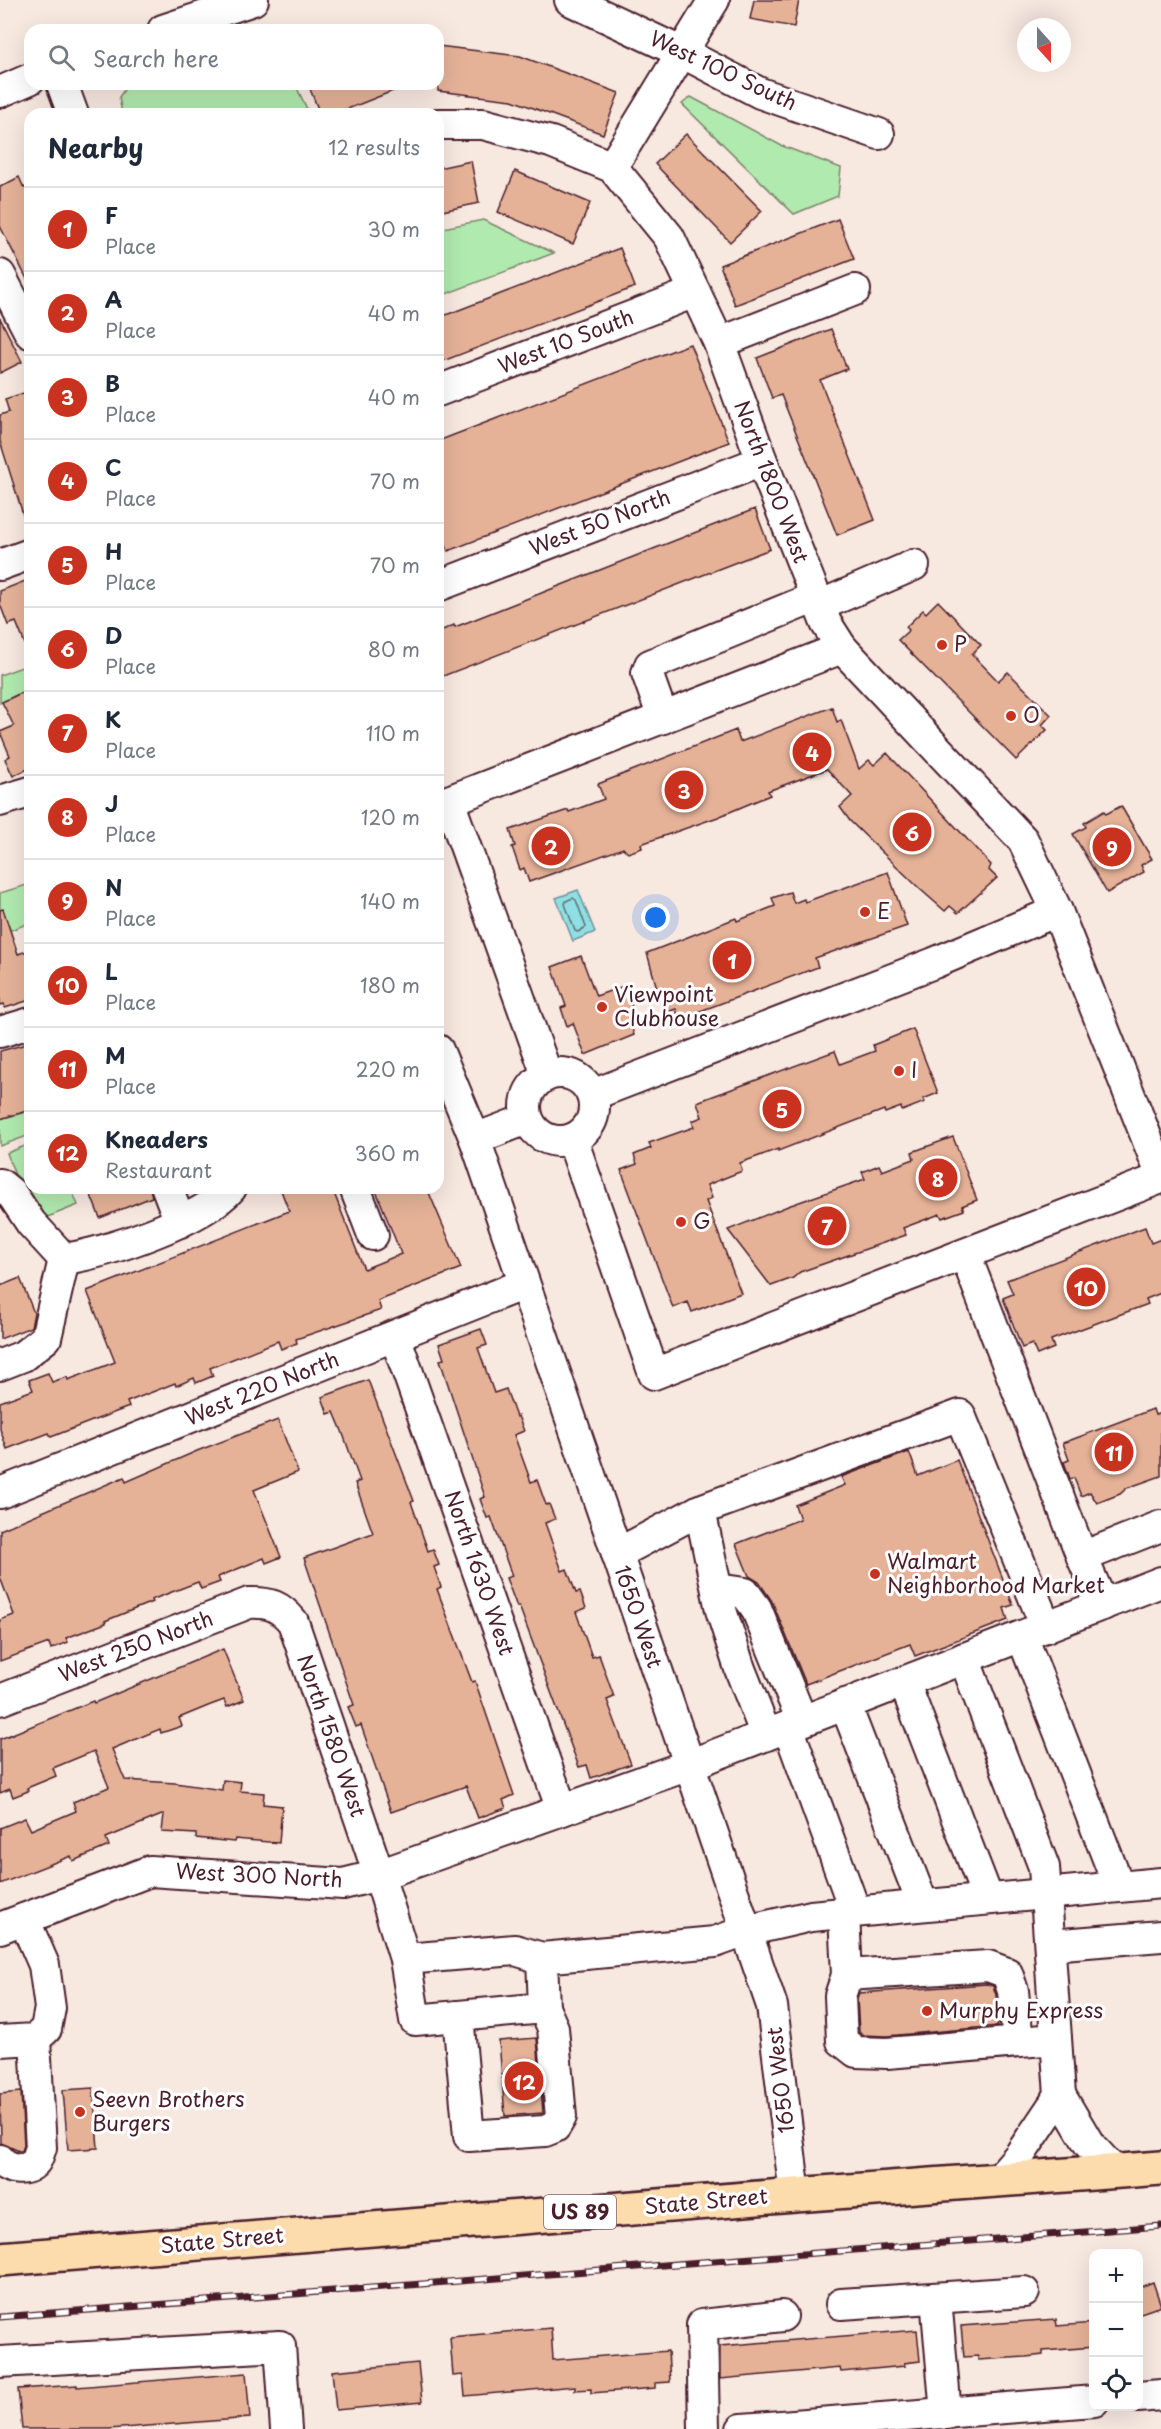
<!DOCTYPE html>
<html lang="en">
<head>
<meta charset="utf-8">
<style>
  body { margin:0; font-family:"Playpen Sans",sans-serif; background:#f2f2f3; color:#1f2937 }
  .controls { position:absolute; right:18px; bottom:18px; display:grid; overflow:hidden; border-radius:12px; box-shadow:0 6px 24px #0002 }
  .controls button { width:54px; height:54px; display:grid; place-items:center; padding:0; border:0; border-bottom:2px solid #e0e1e3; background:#fff; color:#1f2937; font:30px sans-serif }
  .compass { position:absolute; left:1017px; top:18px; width:54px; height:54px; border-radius:50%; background:#fff; box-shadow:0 6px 24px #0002; rotate:159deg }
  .you { position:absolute; left:656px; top:918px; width:21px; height:21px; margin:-15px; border:4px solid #fff; border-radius:50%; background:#1a73e8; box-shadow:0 0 0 9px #1a73e833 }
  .badge { display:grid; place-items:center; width:39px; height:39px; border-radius:50%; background:#c8321e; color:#fff; font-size:20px; font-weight:700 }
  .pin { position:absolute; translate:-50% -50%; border:3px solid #fff; box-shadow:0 2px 6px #0006 }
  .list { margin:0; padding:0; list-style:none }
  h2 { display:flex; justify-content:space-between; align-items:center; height:78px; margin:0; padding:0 24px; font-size:26px }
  h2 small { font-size:20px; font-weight:400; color:#747a83 }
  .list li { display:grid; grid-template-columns:39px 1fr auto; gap:18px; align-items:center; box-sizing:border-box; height:84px; padding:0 24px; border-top:2px solid #e0e1e3 }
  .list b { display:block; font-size:22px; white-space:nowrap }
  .list p { margin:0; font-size:20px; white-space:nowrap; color:#747a83 }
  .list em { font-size:20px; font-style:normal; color:#747a83 }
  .icon { flex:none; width:33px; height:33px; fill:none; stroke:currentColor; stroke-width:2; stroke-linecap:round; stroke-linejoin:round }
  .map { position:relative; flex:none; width:1161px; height:2429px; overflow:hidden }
  .search { position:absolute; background:#fff; box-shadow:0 6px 24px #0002; left:24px; top:24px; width:420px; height:66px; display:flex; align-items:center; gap:15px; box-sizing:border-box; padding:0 21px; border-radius:18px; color:#747a83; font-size:22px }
  .panel { position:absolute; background:#fff; box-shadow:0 6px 24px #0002; left:24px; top:108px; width:420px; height:1086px; border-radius:18px }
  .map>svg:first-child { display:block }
  .green { fill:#b0eaae; stroke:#7d846c; stroke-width:1.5 }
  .water { fill:#8ee0e4; stroke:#73939a; stroke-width:1.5 }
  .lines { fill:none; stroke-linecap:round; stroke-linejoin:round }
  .shore { stroke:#656c75; stroke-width:1.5 }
  .building { fill:#e5b298; stroke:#4a1f2b; stroke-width:1.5 }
  .minor-casing { stroke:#4a1f2b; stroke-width:34 }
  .major-casing { stroke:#4a1f2b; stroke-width:38 }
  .minor { stroke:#fff; stroke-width:30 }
  .major { stroke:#fcdcac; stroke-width:33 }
  .rail-casing { stroke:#4a1f2b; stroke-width:7 }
  .rail { stroke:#fff; stroke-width:4.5; stroke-dasharray:14; stroke-linecap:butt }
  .poi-dot { fill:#c8321e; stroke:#fff; stroke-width:2 }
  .labels { text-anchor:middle; stroke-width:6; stroke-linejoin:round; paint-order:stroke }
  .shield { fill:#fff; stroke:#80626b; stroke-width:1.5 }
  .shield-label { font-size:20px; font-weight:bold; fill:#4a1f2b }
  .street-label { font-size:21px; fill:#4a1f2b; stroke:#fff }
  .poi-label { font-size:21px; fill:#4a1f2b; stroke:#fff; text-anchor:start }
</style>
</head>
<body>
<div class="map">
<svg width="1161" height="2429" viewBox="0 0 1161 2429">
  <rect width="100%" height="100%" fill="#f7e8e0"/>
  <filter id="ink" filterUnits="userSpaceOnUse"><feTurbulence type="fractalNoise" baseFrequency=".0167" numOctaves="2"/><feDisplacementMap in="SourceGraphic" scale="12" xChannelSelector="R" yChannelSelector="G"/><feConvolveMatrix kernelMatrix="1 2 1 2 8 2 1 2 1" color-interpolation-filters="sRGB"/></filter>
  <g filter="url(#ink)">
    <!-- green -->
    <g class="green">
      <path d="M132,84h163l12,25 -11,5h-174l-3,-17 7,-10z"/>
      <path d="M691,97l89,48 61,23 -3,28 -44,18 -112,-110z"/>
      <path d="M483,220l71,33 -116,44v-68z"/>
      <path d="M30,664v24l-30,15v-28z"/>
      <path d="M30,884v39l-30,11v-41z"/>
      <path d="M30,1111v24l-30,11v-27z"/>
      <path d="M30,1144v44h41l7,17 -33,13 -14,-24 -16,-19 -8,-22z"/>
    </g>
    <!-- water -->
    <path class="water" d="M578,890l17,42 -22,9 -17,-43z"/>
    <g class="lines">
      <!-- shore -->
      <path class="shore" d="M573,898l3,2 10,27 -8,5 -3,-1 -10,-27 1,-3z"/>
    </g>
    <!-- building -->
    <g class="building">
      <path d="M754,0h45l-5,27 -44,-8z"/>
      <path d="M438,46l82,10 99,37 -16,41 -91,-34 -74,-9z"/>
      <path d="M308,84h100v1l-73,29h-15z"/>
      <path d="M686,134l76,77 -32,31 -75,-78z"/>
      <path d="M471,161l8,42 -41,9v-44z"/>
      <path d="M515,171l75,32 -17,41 -75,-32z"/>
      <path d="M19,177l5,11 6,-3v100l-30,-59v-39z"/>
      <path d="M838,219l16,40 -119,46 -15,-40z"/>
      <path d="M620,248l15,39 -197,76v-45z"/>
      <path d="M0,318l22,44 -22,11z"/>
      <path d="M831,329l16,40 -27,11 55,140 -38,15 -56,-140 -9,3 -15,-40z"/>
      <path d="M690,344l39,98 -281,109 -10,-26v-84z"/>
      <path d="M30,391v132l-4,1 -26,-83v-26l9,-3 -4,-13z"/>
      <path d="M755,509l15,40 -332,129v-46l16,-7 1,2z"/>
      <path d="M30,579v75h-1l-13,-32 -8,3 -8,-21v-13z"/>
      <path d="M938,601l43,44 -9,9 26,27 10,-9 43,43 -9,10 5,5 -31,30 -118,-120 11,-10 -3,-3 17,-17 3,3z"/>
      <path d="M30,689v79l-17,8 -8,-17 5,-3 -10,-24 14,-6 -12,-24z"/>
      <path d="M832,707l5,15 4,-2 18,49 10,-9 5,5 13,-12 104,112 -2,5 8,8 -39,35 -8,-7 -5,5 -24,-21 -71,-69 -10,-14 12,-11 -25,-27 -59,22 2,4 -52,22 -77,27 1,4 -14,5 -5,-5 -94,34 -5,-14 -4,2 -8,-23 3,-1 -5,-16 58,-20 1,2 35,-13 -6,-15 138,-54 4,12z"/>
      <path d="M1121,806l31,53 -11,6 3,7 -37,21 -34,-59 13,-7 -2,-4 20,-12 2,3z"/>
      <path d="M888,872l19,54 -92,32 3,9 -139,52 -3,-10 -12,4 -17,-60 89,-35 1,3 38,-15 -3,-8 18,-6 4,11 10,-4 1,3z"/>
      <path d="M3,909l15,45 12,-4v50l-25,8 -1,-4 -4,1v-95z"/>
      <path d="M581,956l15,40 28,-10 14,37 -7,2 3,10 -49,20 -12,-32 -6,3 -6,-18 5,-2 -14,-39z"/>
      <path d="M913,1029l25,64 -15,6 2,3 -23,9 -1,-4 -16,6 -1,-3 -106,41v-2l-38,14 2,8 -35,14 5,13 -6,3 35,92 -49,19 -4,-10 -15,6 -52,-138 16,-6 -3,-9 17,-7 -2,-5 45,-16 -2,-6 10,-4 -5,-15 138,-51 5,13 35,-13 -2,-6z"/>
      <path d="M30,1043v67l-30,9v-68z"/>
      <path d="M953,1137l24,63 -15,6 2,4 -22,8 -2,-4 -37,14 3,7 -106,37 -7,6 -22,8 -43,-56 60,-24 77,-27 -3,-7 17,-7 3,6 32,-12 -2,-7z"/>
      <path d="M88,1188h62l2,9 -52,21z"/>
      <path d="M280,1188h52l32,81 37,-15 -26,-66h52l34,80 -83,33 3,9 -85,29 1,4 -16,6 -3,-8 -68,27 3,8 -17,7 -2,-5 -18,8 -1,-3 -48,19 2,5 -37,14 -41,16 -2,-4 -42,16 -7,-20v-27l33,-12 -4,-10 19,-7 4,9 15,-5 1,3 47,-18 -28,-71 202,-80z"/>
      <path d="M1145,1227l6,16 10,-4v54l-15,6 2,5 -97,36 3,8 -17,7 -5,-11 -10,4 -19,-50 10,-4 -6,-14z"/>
      <path d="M20,1278l14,35 -3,14 -31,12v-53z"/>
      <path d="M481,1329l6,16 -9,3 16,45 12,-4 10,28 2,-1 6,15 -10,4 17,47 6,-2 9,25 3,-1 6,15 -10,4 17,48 5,-2 9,24 4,-1 6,16 -10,4 16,45 7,-2 15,42 -7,3 24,64 -40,14 -4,-13 -8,2 -60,-161 -2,1 -11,-29 6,-2 -21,-59 -4,1 -7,-19 5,-2 -45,-137 4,-1 -5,-15z"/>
      <path d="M368,1380l46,121 -3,1 17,49 5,-2 6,16 -5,2 7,20 -4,2 35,93 3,-1 39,114 -11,5 3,8 -28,10 -12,-32 -75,26 -30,-87 -5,2 -8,-20 6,-2 -50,-147 69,-25 -18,-50 5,-2 -18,-50 -8,-19 -6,2 -6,-17z"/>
      <path d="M1153,1409l2,6 6,-2v63l-34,12 -7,6 -23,9 -7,-11 -9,4 -7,-18 -4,1 -6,-17 5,-2 -6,-17z"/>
      <path d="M278,1420l20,52 -44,18 27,67 -15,6 -2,-5 -46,19 2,5 -19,7 -3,-7 -47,18 1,2 -47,19 1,2 -40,15 2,4 -17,7 -2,-6 -49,18v-41l14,-5 -14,-38v-47l124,-53 2,5 71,-31z"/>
      <path d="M909,1452l9,24 39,-16 56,145 -9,3 4,12 -93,36 -5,-12 -104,40 -34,-83 -13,-19 -10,-6 -13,-32 64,-25 -5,-14 50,-20 -4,-8z"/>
      <path d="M223,1649l21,51 -17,7 -3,-7 -16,6 -29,12 3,8 -21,7 -1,-4 -48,20 13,31 50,3 47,7 1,-10 18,2 -1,9 24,2 -1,11 19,2 -3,37 -44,-4 -1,3 -38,-4v-4l-34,-2 2,-18 -58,24 3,8 -36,15 -2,-5 -71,28v-56l25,-10 6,12 45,-19 -3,-9 36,-15 -15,-36 -41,17 3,8 -29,12 1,3 -15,6 -3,-8 -10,4v-54l93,-38 1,2z"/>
      <path d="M987,1984l6,2 3,9 2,31 -111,10 -25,-1 -3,-3 -2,-34 2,-5z"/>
      <path d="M537,2038l6,75 -38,3 -6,-75z"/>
      <path d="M93,2088l5,60 -30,2 -5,-60z"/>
      <path d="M21,2092l3,53 -2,6h-3l-18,-8 -1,-49z"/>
      <path d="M1153,2282l8,24 -23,8v-26z"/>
      <path d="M1056,2319l1,7 37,-3v24l-51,4v4l-17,2 -48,3v-4l-14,1 -3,-31z"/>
      <path d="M551,2328l2,32 115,-9 2,31 -15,1v5l-64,5v-4l-16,1v-4l-110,10 -2,-21 -10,1 -3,-39z"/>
      <path d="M917,2330l3,31 -16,2 1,3 -64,6 -1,-4 -120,11v-33z"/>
      <path d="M418,2363l4,39 -86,8 -4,-39z"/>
      <path d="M246,2373l4,45 -141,11h-87l-4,-40 59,-4v2z"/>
    </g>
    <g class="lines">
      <defs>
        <g id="minor">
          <path d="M570,0l113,53 77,40 119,41"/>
          <path d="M163,30l90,-30"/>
          <path d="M62,84l11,30"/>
          <path d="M0,92l30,-13"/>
          <path d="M438,124h45l68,18 61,25 57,70 50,106 43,118 64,162 16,25 181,192 34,71 104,263"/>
          <path d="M612,167l102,-167"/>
          <path d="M0,275l30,58"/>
          <path d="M719,343l136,-53"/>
          <path d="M438,391l257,-99"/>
          <path d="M0,565l30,-11"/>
          <path d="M438,586l324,-125"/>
          <path d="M819,606l95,-41"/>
          <path d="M663,718l-16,-45 3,-8 166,-68"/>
          <path d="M0,801l30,-9"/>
          <path d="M449,801l98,274"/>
          <path d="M438,805l404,-157"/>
          <path d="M0,1032l30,-9"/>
          <path d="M438,1050l37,89 297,867 23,189"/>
          <circle cx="560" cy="1107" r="34"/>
          <path d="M592,1095l342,-132 123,-52"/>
          <path d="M475,1139l52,-20"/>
          <path d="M572,1139l82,235 507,-196"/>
          <path d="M0,1184l11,9 20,30 33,36"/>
          <path d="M167,1188l13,34"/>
          <path d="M355,1188l18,47"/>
          <path d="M965,1254l117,303 79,-31"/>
          <path d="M64,1259c43,-6 139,-39 167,-71"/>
          <path d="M395,1336l167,474"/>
          <path d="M0,1365l23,-9 23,-18 18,-79"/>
          <path d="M0,1493l524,-209"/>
          <path d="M700,1510l260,-95 86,212"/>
          <path d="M617,1554l83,-44 21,100 19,59 26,66"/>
          <path d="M1082,1557l21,48"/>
          <path d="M717,1589l28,4 11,15 46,113"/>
          <path d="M1022,1636l97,251"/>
          <path d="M964,1658l80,209 16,228"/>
          <path d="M904,1682l84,217"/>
          <path d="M0,1700l249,-97c21,-1 31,3 44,19l86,253 26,84 10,61 129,-12 -2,-50 173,-16 31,-11 65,-15 350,-33"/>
          <path d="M845,1704l78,201"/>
          <path d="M788,1727l67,184"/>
          <path d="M844,1914l3,61 -7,21 2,45 14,11 31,1 169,-14"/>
          <path d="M0,1928l150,-57 193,13 36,-9 310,-110 472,-183"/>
          <path d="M1050,1945l111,-9"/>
          <path d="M405,1959l110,-9 27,8"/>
          <path d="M847,1975l141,-9 19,7 6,18 5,51"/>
          <path d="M458,2016l11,120 76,-5 10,-4 6,-10 -8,-89 -9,-20"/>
          <path d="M0,2041l35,-2 11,-10 4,-21 -6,-43 -20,-46"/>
          <path d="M0,2160c7,9 26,13 35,2 3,-3 4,-10 6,-14l-6,-109"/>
          <path d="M998,2180l21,-24 41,-61 29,49 25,27"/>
          <path d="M936,2298l10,116"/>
          <path d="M841,2304l183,-12"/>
          <path d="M0,2362l280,-16 6,83"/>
          <path d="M1138,2397l23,-2"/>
          <path d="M704,2429l-2,-104 80,-9"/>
          <path d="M742,2429l352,-28"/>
        </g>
        <path id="major" d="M0,2259l795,-64 366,-27"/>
      </defs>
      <!-- minor casing -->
      <use href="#minor" class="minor-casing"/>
      <!-- major casing -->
      <use href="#major" class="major-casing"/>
      <!-- minor -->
      <use href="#minor" class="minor"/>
      <!-- major -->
      <use href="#major" class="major"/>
      <defs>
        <path id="rail" d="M0,2317l1161,-91"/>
      </defs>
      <!-- rail casing -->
      <use href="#rail" class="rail-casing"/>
      <!-- rail -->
      <use href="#rail" class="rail"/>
    </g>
  </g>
  <!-- markers -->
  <g class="poi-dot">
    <circle cx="942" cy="645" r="6"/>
    <circle cx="1011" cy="716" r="6"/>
    <circle cx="865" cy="912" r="6"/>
    <circle cx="602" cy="1007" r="6"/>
    <circle cx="899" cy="1071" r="6"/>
    <circle cx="681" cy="1222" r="6"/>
    <circle cx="875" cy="1574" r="6"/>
    <circle cx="927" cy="2011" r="6"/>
    <circle cx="80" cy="2112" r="6"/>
  </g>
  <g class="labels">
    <!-- shield labels -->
    <rect class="shield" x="544" y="2195" width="72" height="34" rx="4.5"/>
    <g class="shield-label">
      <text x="580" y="2219">US 89</text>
    </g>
    <!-- street labels -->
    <g class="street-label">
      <text transform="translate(723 71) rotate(25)" y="7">West 100 South</text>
      <text transform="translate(566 342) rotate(-21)" y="7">West 10 South</text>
      <text transform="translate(771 482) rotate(69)" y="7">North 1800 West</text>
      <text transform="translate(600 523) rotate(-21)" y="7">West 50 North</text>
      <text transform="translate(262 1389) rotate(-22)" y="7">West 220 North</text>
      <text transform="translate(479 1573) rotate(71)" y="7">North 1630 West</text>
      <text transform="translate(638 1617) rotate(71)" y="7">1650 West</text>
      <text transform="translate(136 1647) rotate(-21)" y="7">West 250 North</text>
      <text transform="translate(331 1736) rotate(71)" y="7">North 1580 West</text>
      <text transform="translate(259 1876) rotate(3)" y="7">West 300 North</text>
      <text transform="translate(781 2080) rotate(-97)" y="7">1650 West</text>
      <text transform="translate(706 2202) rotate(-5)" y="7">State Street</text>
      <text transform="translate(222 2241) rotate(-5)" y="7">State Street</text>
    </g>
    <!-- poi labels -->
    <g class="poi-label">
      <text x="954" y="652">P</text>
      <text x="1023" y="723">O</text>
      <text x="877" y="919">E</text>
      <text x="614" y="1002">Viewpoint<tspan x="614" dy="24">Clubhouse</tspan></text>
      <text x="911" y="1078">I</text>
      <text x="693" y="1229">G</text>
      <text x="887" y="1569">Walmart<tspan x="887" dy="24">Neighborhood Market</tspan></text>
      <text x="939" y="2018">Murphy Express</text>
      <text x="92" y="2107">Seevn Brothers<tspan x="92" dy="24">Burgers</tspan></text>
    </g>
  </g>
</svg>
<div class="controls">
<button>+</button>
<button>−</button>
<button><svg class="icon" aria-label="locate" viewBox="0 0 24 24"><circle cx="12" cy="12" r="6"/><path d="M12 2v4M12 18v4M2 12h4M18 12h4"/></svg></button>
</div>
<svg class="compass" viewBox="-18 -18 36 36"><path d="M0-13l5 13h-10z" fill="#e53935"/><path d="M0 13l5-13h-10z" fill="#747a83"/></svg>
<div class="you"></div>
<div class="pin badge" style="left:732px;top:960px">1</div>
<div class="pin badge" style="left:551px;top:846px">2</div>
<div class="pin badge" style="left:684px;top:790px">3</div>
<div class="pin badge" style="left:812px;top:752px">4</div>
<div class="pin badge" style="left:782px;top:1109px">5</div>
<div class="pin badge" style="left:912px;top:832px">6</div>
<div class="pin badge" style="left:827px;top:1226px">7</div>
<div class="pin badge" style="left:938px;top:1178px">8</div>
<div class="pin badge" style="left:1112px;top:847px">9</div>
<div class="pin badge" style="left:1086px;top:1287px">10</div>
<div class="pin badge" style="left:1114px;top:1452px">11</div>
<div class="pin badge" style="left:524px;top:2081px">12</div>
<div class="search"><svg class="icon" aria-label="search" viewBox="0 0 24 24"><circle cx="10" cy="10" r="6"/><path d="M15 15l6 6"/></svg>Search here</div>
<section class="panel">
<h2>Nearby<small>12 results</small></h2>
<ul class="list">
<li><span class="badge">1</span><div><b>F</b><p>Place</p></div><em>30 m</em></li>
<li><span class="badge">2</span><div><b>A</b><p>Place</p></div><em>40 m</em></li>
<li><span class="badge">3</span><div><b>B</b><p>Place</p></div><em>40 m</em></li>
<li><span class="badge">4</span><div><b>C</b><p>Place</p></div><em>70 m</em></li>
<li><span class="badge">5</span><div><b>H</b><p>Place</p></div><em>70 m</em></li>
<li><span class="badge">6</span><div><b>D</b><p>Place</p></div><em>80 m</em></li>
<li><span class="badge">7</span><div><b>K</b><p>Place</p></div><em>110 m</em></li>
<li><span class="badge">8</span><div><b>J</b><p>Place</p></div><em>120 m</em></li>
<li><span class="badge">9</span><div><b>N</b><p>Place</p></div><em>140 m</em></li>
<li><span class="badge">10</span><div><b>L</b><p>Place</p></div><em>180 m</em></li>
<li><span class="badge">11</span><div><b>M</b><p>Place</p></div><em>220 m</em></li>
<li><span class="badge">12</span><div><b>Kneaders</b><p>Restaurant</p></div><em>360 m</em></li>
</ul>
</section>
</div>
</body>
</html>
